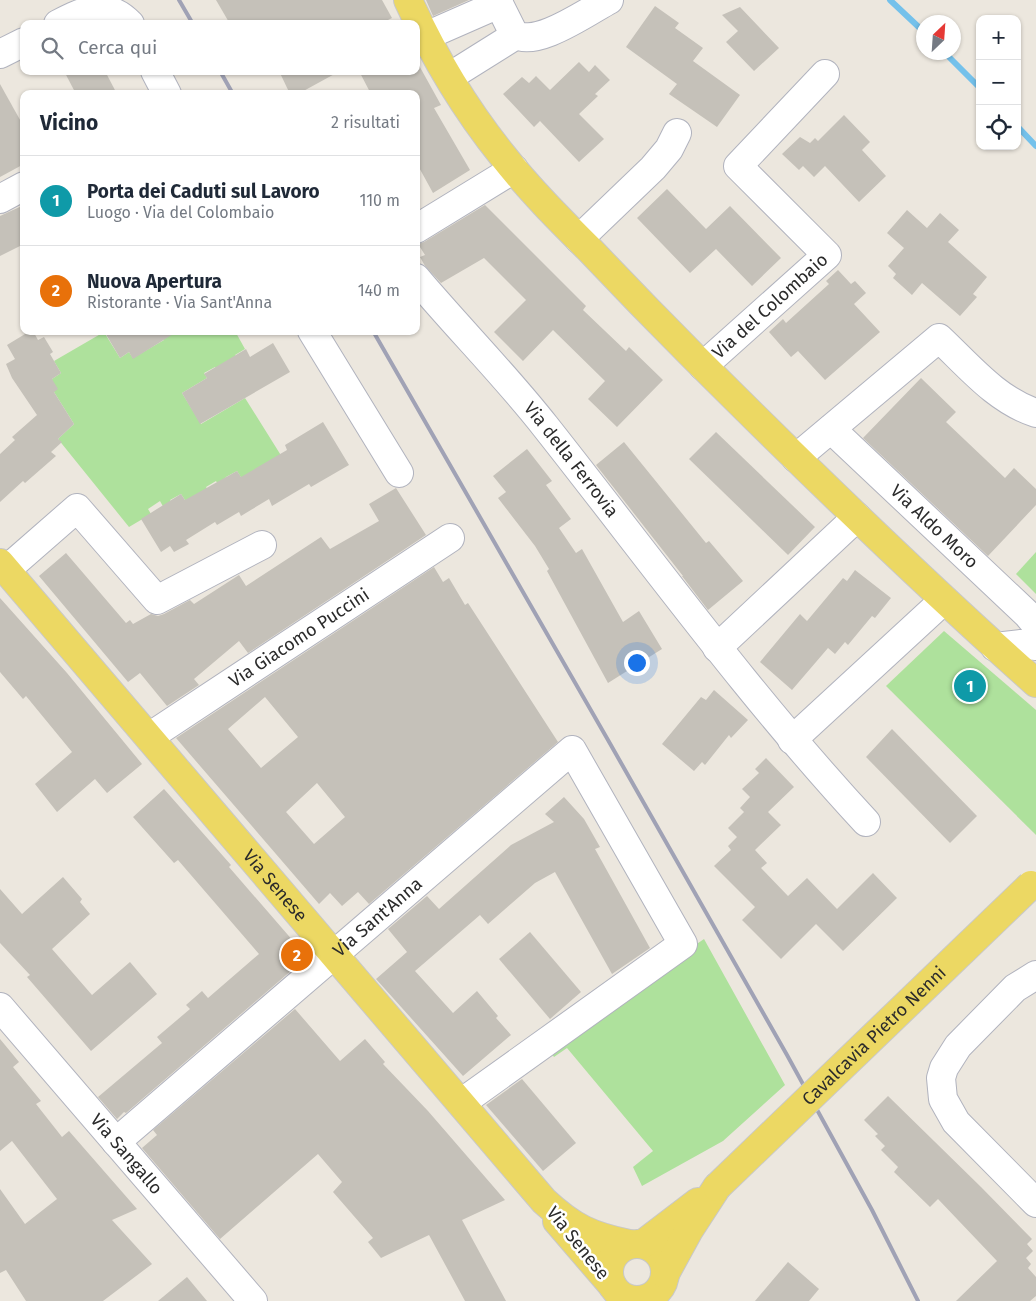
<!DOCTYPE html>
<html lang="it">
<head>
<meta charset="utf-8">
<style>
  body { margin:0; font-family:"Fira Sans",sans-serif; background:#f6f6f7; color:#1f2937 }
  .controls { position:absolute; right:15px; top:15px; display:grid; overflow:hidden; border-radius:10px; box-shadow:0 1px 4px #0004 }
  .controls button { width:45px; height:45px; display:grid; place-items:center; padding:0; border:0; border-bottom:1px solid #e0e1e3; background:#fff; color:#1f2937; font:25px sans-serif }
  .compass { position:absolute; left:916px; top:15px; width:45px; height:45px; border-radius:50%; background:#fff; box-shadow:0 1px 4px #0004; rotate:25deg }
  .you { position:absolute; left:636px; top:662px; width:18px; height:18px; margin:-12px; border:4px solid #fff; border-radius:50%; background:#1a73e8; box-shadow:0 0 0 8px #1a73e833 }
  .badge { display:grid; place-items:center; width:32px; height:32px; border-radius:50%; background:#7c3aed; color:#fff; font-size:16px; font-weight:700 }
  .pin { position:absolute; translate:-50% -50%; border:2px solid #fff; box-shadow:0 1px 5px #0006 }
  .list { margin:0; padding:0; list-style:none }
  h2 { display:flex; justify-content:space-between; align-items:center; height:65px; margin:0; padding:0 20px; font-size:21px }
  h2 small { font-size:16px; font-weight:400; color:#747a83 }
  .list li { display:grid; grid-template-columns:32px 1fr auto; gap:15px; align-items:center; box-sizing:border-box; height:90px; padding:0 20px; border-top:1px solid #e0e1e3 }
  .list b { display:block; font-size:19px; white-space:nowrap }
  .list p { margin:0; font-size:16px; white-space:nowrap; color:#747a83 }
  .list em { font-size:16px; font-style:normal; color:#747a83 }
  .icon { flex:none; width:28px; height:28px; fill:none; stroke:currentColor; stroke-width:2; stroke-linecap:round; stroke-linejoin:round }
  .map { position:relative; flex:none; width:1036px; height:1301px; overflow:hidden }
  .search { position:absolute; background:#fff; box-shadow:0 1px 4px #0004; left:20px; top:20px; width:400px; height:55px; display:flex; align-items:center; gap:12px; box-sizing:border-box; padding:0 18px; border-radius:10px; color:#747a83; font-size:19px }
  .panel { position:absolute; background:#fff; box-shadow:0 1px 4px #0004; left:20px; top:90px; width:400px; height:245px; border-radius:10px }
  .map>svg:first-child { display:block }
  .green { fill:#aee19c }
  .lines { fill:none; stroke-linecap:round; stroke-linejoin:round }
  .stream { stroke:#74c1eb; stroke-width:6 }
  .building { fill:#c5c1b9; fill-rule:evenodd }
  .minor-casing { stroke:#b1b3be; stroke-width:30 }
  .major-casing { stroke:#c8c8c8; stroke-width:30 }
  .minor { stroke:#fff; stroke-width:28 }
  .major { stroke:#ecd863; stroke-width:28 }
  .rail { stroke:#a0a2b5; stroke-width:4 }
  .major-bridge-casing { stroke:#c8c8c8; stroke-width:30; stroke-linecap:butt }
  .major-bridge { stroke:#ecd863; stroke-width:28 }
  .labels { text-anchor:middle; stroke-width:5; stroke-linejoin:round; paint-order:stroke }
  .street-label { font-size:18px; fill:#2b2b2b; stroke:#fff }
</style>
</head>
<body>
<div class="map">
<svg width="1036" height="1301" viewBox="0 0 1036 1301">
  <rect width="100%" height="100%" fill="#ece7de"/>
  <!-- green -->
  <g class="green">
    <path d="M159,331h76l10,18 -10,6 3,4 -20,12 -3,-4 -11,6 3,5 -25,15 19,31 44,-26 37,59 -40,22 -5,-8 -11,6 -6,11 -4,-7 -10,6 2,3 -21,13 -6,-9 -11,6 4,6 -9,4 -5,-9 -12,8 3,5 -22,13 -71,-88 16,-15 -20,-32 -2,-13 9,-6 -7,-12 50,-29 16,26 9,-6 4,6 31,-18z"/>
    <path d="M1036,552v42l-20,-20z"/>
    <path d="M944,631l92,79v125l-150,-149z"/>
    <path d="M704,939l81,146 -62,56 -81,45 -9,-19 20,-16 -86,-103 -13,9 -7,-10z"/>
  </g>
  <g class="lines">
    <!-- stream -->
    <g class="stream">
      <path d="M890,0l34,32"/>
      <path d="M944,52l36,36"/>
      <path d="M1017,126l19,20"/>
    </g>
  </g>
  <!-- building -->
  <g class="building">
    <path d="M216,0h166l10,18 -12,6h-150z"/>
    <path d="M426,0h43l-36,16z"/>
    <path d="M655,6l24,17 -4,5 28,20 -10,13 47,34 -23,32 -48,-33 8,-10 -51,-37z"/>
    <path d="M740,7l39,41 -25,23 -28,-29 12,-11 -16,-16z"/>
    <path d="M416,60l25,45 -7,3 36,62 -37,23 -17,-31v-68h-45l-12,-23h57z"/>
    <path d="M579,62l10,10 6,-7 15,15 -15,14 3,2 -19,18 25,25 -25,23 -39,-41 -6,6 -31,-33 19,-17 7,6 7,-7 14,14z"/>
    <path d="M64,71h41l12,23h-41z"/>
    <path d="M279,71h61l-42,23h-8z"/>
    <path d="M0,84l24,43v37l-24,13z"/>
    <path d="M844,115l26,27 -8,8 24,26 -27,26 -34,-36 -11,11 -11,-11 -4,4 -17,-16 18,-17 10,6 5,-5 3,3z"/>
    <path d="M667,189l39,40 24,-23 51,52 -29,28 -36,-37 -26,24 -53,-55z"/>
    <path d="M24,205v39l-24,12v-40z"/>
    <path d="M485,205l101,101 -3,4 43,41 3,-4 34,33 -46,47 -29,-28 17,-18 -52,-51 -30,31 -29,-29 32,-32 -42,-42 -43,25 -16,-17 -5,-9 5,-2 -7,-11 6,-2z"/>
    <path d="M907,210l20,18 13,-15 19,17 -11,12 39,35 -14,17 4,3 -17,19 -38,-33 -10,12 -19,-17 3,-4 -8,-8 16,-18 -17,-15z"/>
    <path d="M838,270l13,14 4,-3 11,12 -12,11 26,28 -55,48 -27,-29 -7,6 -22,-25 14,-13 3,4 43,-39 -3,-3z"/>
    <path d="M30,331h3l5,9 6,-3 9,15 -3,2 11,19 -9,6 6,10 -4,3 20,32 -16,15 4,3 -11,10 5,4 -31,27 -2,-2 -23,21v-48l15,-14 -3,-3 25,-22 -25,-37 -6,-14 9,-5 -8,-14z"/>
    <path d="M104,331h74l-45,28 -4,-7 -9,6z"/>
    <path d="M273,343l17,29 -90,52 -18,-31 25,-15 -3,-4 42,-25 4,8z"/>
    <path d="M921,378l35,34 -10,10 59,56 9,-10 22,21v16l-48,51 -125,-118z"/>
    <path d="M323,422l26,43 -38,22 -2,-3 -37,22 -3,-7 -28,17 -2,-4 -22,13 -2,-3 -29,18 3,4 -15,8 -4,-6 -9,6 -20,-33 40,-25 4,6 52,-29 4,6 46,-27 -2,-5z"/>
    <path d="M716,432l99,95 -27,28 -99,-96z"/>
    <path d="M624,442l82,101 3,-2 34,40 -35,29 -26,-34h1l-87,-111z"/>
    <path d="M527,449l25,32 -6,4 25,34 -12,9 17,25 6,-4 41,73 16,-11 23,38 -54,34 -61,-112 2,-2 -14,-23 -37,-48 8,-6 -13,-16z"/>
    <path d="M396,488l30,47 -178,118 -9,-12 -45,38 5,6 -32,21 -27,-33 -12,9 -89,-106 27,-23 60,70 4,-3 3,4 18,-10 7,2 6,-2 26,-14 4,4 45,-29 7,11 75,-49 9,12 49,-28 -10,-17z"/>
    <path d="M434,567l9,15 6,-4 16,27 3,-2 90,139 -189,162 -11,-12 -16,14 -12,-13 -11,11 -143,-166zM265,697l33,40 -37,31 -33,-39zM317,783l28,34 -31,27 -28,-32z"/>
    <path d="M855,570l36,28 -16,20 -3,-2 -24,29 -3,-3 -10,12 -7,-6 -36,42 -32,-28 40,-48 7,7 36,-43 4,3z"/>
    <path d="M0,598l67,75 75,91 -35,29 -12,-14 -38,33 -22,-28 37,-32 -46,-56 -3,3 -23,-27z"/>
    <path d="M714,690l34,30 -17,18 -2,-3 -24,30 -3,-3 -8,9 -32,-27 39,-47 5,3z"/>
    <path d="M892,729l85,87 -27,27 -84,-86z"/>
    <path d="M766,758l28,29 -26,25 13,13 -26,25 12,13 -6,5 27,28 19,-18 30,31 36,-36 24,25 -54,53 -27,-27 -35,35 -39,-39 13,-13 -41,-41 17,-16 -3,-4 9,-9 -9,-9 16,-16 -4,-4 10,-11 -8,-8 17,-16 -4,-4z"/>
    <path d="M164,789l67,76 -2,2 78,90 -181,156 -2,-1 -7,7 -19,-22 64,-54 -5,-6 33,-28 -4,-4 16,-14 6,7 51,-44 -81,-94 -4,3 -41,-46z"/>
    <path d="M564,797l20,22 16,28 -5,2 55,99 -38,26 -57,-102 -20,11 -47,41 -8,-9 -65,56 38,42 24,-22 21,25 -2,2 15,17 -48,41 -87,-97 31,-27 -19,-23 39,-33 12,13 72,-64 43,-23 -9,-8z"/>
    <path d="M63,877l19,22 -2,3 10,12 -38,35 40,46 38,-33 27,32 -66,57 -64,-74 3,-2 -30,-32v-54l22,25z"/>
    <path d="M530,932l51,60 -31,27 -51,-60z"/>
    <path d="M295,1009l45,52 25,-22 20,23 -2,2 45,47 77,89 -43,20 44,81h-41l-36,-66 -48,23 -13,-16 5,-4 -40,-46 9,-10 -24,-28 -98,85 -78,-91 15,-13 -4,-5z"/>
    <path d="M0,1039l19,23 -6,5 28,34 -5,3 26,33 7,-6 68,78 -25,11 40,44 -49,37h-77l-20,-31 -6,3v-84l25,35 32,-25 -45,-58 -12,10z"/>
    <path d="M522,1079l54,64 -33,28 -57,-66z"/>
    <path d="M888,1096l93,91 51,52 -5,5 6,7 -7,7 5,6 -3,4 8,9v19l-6,5h-74l41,-40 -59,-62 -8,8 -36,-35 4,-5 -17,-17 4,-4 -10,-10 3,-2 -14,-14z"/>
    <path d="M788,1262l31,27 -10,12h-54z"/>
    <path d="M187,1277l20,24h-49z"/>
  </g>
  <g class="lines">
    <defs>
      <g id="minor">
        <path d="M494,0l5,4 14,28c18,20 77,-22 96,-32"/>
        <path d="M58,24c27,-14 49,-24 72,0"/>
        <path d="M426,36l73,-32"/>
        <path d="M0,54l24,-12"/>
        <path d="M155,71l12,23"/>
        <path d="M449,77l67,-42"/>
        <path d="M0,199l24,-13"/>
        <path d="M416,229l98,-60"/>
        <path d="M579,239l74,-71 16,-19 8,-16"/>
        <path id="s1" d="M416,278c42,50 89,97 129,148 106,134 205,271 321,396"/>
        <path d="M312,331l87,142"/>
        <path id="s2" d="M703,366l124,-111 -89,-89 87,-92"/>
        <path id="s3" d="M831,429l196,185 9,11"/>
        <path d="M796,458l143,-120c29,27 57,62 97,75"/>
        <path d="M6,570l71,-62 80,92 105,-55"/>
        <path d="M995,647l26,-3 15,2"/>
        <path d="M717,648l140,-131"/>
        <path id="s4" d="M149,737l301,-199"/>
        <path d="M792,740l152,-140"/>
        <path d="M1036,975l-21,13 -57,58 -14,22 -3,10 2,21 13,23 80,81"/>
        <path id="s5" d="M0,1007l253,294"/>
        <path id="s6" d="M116,1142l456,-392 111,194 -222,159"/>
      </g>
      <g id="major">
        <path d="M408,0c25,55 57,109 95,156 26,33 56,63 86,93 34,36 69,72 104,107 112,112 225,222 343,327"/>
        <path id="s7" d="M0,563l544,638c29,27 47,35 85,43"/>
        <path d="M557,1221l55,64"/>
        <circle cx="637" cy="1272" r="28"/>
        <path d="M643,1244l55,-42"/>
        <path d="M665,1274l24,-44 28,-43"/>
      </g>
    </defs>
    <!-- minor casing -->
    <use href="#minor" class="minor-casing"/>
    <!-- major casing -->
    <use href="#major" class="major-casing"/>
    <!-- minor -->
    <use href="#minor" class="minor"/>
    <!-- major -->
    <use href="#major" class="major"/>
    <!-- rail -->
    <g class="rail">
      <path d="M179,0l14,24"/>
      <path d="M220,71l13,23"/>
      <path d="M373,331l235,409 179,315 85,155 46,91"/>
    </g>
    <defs>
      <g id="major-bridge">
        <path id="s8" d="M717,1187l314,-302"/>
      </g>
    </defs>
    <!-- major-bridge casing -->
    <use href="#major-bridge" class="major-bridge-casing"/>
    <!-- major-bridge -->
    <use href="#major-bridge" class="major-bridge"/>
  </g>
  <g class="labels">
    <!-- street labels -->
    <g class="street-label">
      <text dy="6" stroke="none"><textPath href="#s2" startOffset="90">Via del Colombaio</textPath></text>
      <text dy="6" stroke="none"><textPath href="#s1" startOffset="239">Via della Ferrovia</textPath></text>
      <text dy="6" stroke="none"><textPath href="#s3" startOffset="142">Via Aldo Moro</textPath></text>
      <text dy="6" stroke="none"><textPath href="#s4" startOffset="180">Via Giacomo Puccini</textPath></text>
      <text dy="6" stroke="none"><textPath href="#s7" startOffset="424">Via Senese</textPath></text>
      <text dy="6" stroke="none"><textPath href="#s6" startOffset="345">Via Sant'Anna</textPath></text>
      <text dy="6" stroke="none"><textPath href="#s8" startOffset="218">Cavalcavia Pietro Nenni</textPath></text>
      <text dy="6" stroke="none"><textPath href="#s5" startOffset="194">Via Sangallo</textPath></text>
      <text transform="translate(578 1243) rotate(51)" y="6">Via Senese</text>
    </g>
  </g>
</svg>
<div class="controls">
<button>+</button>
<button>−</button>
<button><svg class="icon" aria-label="locate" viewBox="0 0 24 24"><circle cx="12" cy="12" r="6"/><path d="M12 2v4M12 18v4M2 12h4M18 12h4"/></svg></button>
</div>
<svg class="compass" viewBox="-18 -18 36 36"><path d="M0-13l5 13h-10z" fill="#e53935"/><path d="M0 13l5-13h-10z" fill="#747a83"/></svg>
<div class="you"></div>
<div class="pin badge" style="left:970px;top:686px;background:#0f9aa8">1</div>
<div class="pin badge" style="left:297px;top:955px;background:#e8710a">2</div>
<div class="search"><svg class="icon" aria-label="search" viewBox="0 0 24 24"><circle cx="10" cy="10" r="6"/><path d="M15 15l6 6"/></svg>Cerca qui</div>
<section class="panel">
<h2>Vicino<small>2 risultati</small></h2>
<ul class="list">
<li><span class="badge" style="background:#0f9aa8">1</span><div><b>Porta dei Caduti sul Lavoro</b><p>Luogo · Via del Colombaio</p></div><em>110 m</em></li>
<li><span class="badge" style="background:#e8710a">2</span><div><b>Nuova Apertura</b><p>Ristorante · Via Sant'Anna</p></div><em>140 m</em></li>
</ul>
</section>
</div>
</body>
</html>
